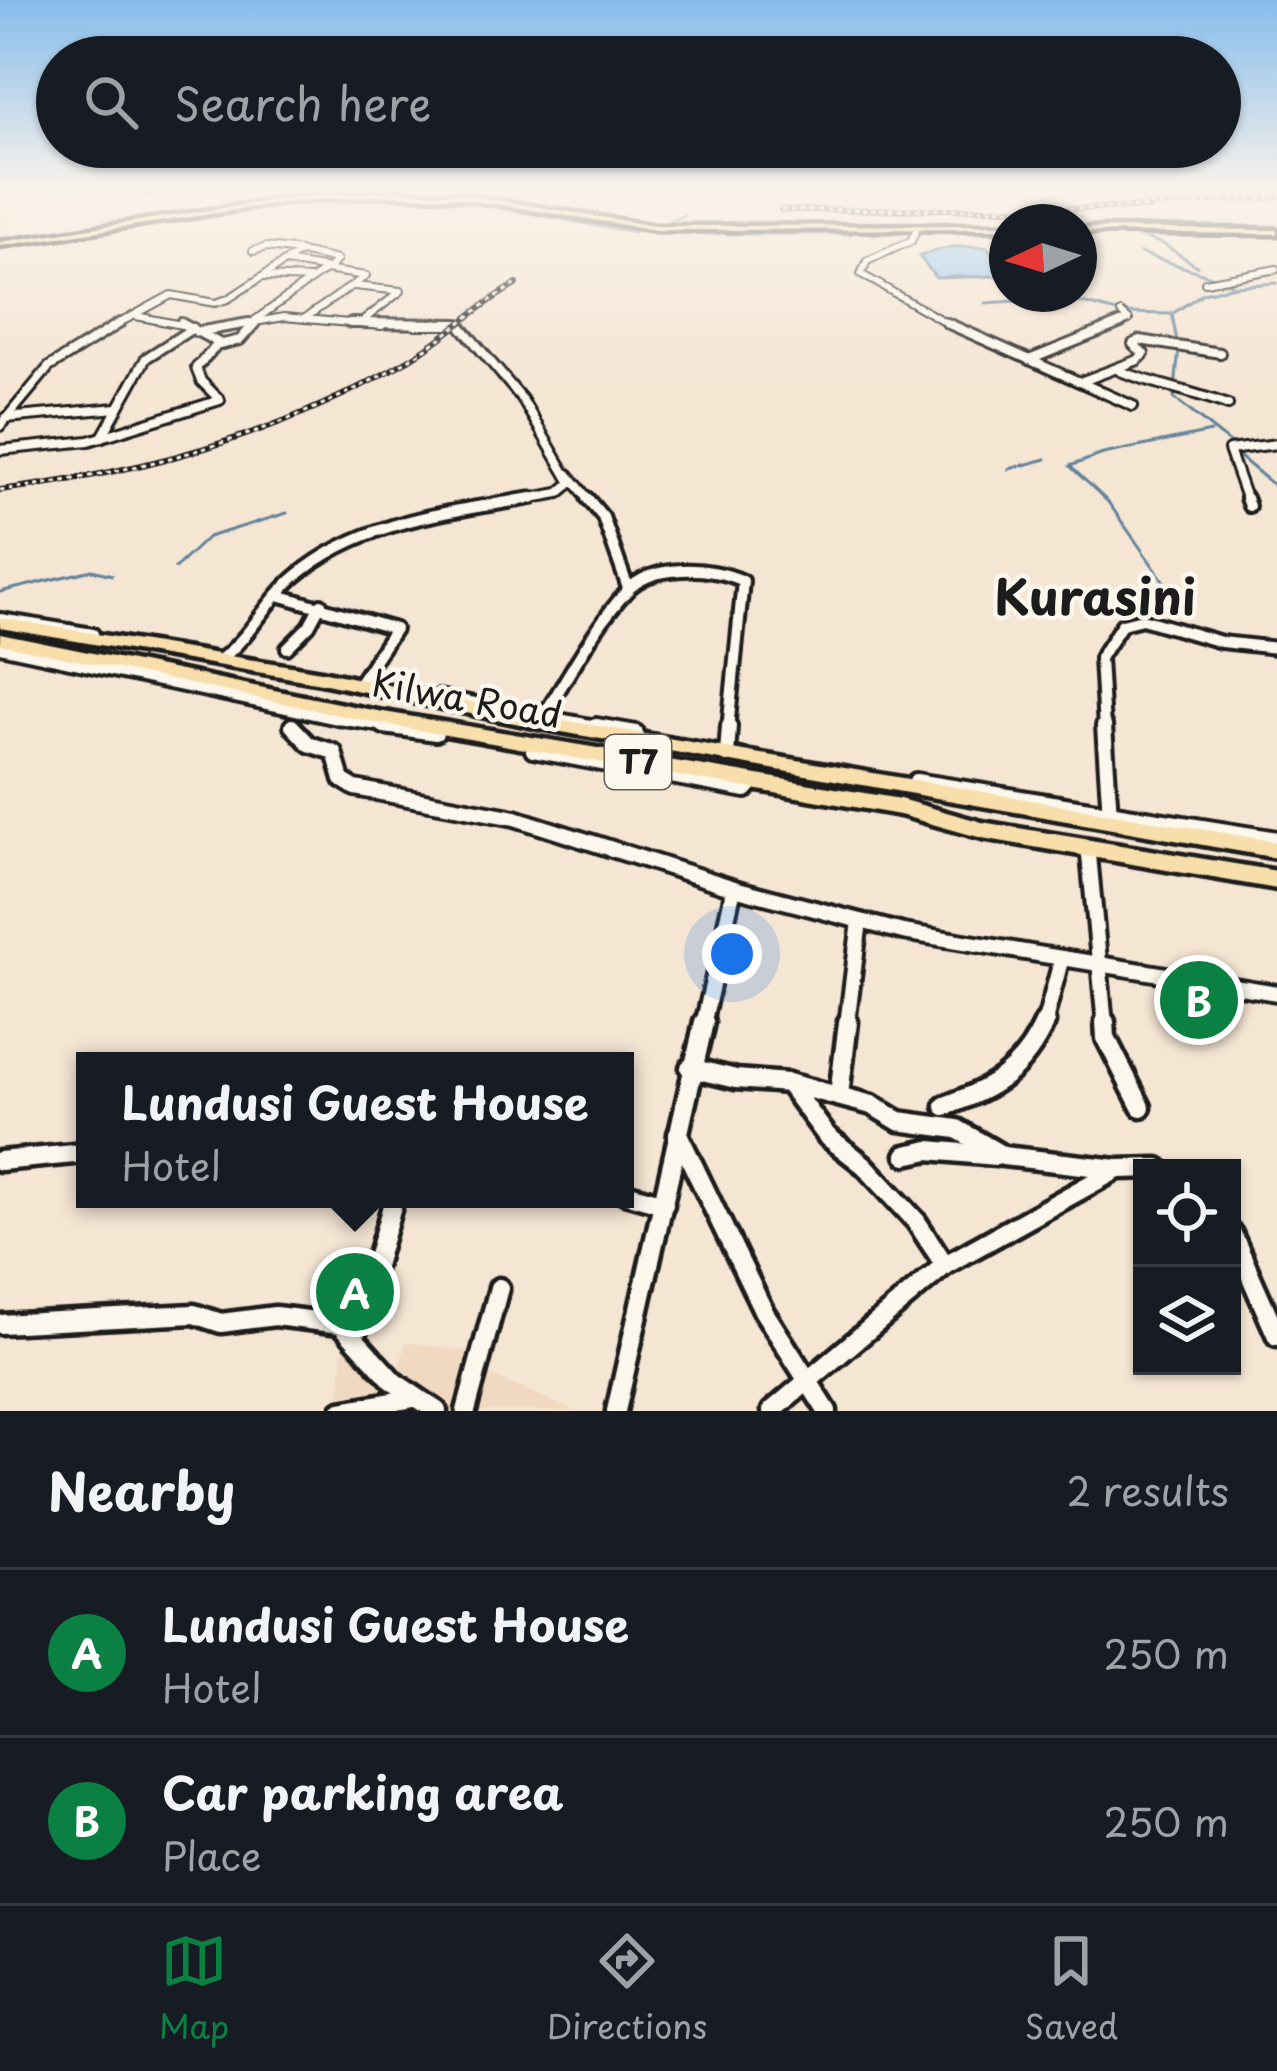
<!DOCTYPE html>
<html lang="en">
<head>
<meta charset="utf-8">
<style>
  body { margin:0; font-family:"Playpen Sans",sans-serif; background:#20242c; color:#f1f3f6 }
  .controls { position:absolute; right:36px; bottom:36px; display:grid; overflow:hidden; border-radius:0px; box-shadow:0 3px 9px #0004 }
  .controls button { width:108px; height:108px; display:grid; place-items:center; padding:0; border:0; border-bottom:3px solid #363941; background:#171b24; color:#f1f3f6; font:60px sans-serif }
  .compass { position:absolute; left:989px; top:204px; width:108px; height:108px; border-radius:50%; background:#171b24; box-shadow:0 3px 9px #0004; rotate:266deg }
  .you { position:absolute; left:732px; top:954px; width:42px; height:42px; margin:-30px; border:9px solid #fff; border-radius:50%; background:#1a73e8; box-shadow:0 0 0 18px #1a73e833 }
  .badge { display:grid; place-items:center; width:78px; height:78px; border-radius:50%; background:#0b8043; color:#fff; font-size:39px; font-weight:700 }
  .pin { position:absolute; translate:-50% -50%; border:6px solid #fff; box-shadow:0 3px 12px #0006 }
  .popup { position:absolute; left:76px; top:1052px; width:558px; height:156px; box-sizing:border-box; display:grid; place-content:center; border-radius:0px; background:#171b24; filter:drop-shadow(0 3px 9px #0005); font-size:39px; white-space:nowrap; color:#9ea1a6 }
  .popup b { font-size:45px; color:#f1f3f6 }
  .popup::after { content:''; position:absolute; left:50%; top:100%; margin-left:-24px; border:24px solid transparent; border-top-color:#171b24 }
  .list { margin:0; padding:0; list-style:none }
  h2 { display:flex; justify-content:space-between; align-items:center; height:156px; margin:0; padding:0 48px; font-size:51px }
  h2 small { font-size:39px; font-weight:400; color:#9ea1a6 }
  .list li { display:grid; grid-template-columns:78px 1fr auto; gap:36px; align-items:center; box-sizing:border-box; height:168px; padding:0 48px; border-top:3px solid #363941 }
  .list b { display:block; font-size:45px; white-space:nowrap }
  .list p { margin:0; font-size:39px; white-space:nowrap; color:#9ea1a6 }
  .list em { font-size:39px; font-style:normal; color:#9ea1a6 }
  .icon { flex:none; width:66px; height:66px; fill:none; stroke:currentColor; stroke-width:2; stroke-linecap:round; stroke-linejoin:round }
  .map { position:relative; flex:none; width:1277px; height:1411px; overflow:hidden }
  .search { position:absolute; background:#171b24; box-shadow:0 3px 9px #0004; left:36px; right:36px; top:36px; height:132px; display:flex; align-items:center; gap:30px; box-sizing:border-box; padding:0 42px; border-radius:66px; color:#9ea1a6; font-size:45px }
  .sheet { height:492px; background:#171b24 }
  nav { display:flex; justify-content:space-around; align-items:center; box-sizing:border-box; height:168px; border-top:3px solid #363941; background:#171b24; font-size:33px; color:#9ea1a6 }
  nav a { display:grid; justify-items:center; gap:6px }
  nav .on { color:#0b8043 }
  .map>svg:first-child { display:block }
  .built { fill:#f1d8c1 }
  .water { fill:#93c7f0; stroke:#63839b; stroke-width:3 }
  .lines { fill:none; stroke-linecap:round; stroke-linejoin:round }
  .stream { stroke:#63839b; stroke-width:3 }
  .minor-far4-casing { stroke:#1c1c1c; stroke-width:10 }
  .minor-far3-casing { stroke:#1c1c1c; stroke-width:14 }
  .minor-far2-casing { stroke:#1c1c1c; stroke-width:18 }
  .minor-far1-casing { stroke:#1c1c1c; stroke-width:22 }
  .minor-casing { stroke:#1c1c1c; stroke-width:27 }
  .major-casing { stroke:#1c1c1c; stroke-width:9 }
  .highway-casing { stroke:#1c1c1c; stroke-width:9 }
  .minor-far4 { stroke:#fbf7ec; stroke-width:6 }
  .minor-far3 { stroke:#fbf7ec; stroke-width:8 }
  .minor-far2 { stroke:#fbf7ec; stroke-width:10 }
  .minor-far1 { stroke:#fbf7ec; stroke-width:14 }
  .minor { stroke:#fbf7ec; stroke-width:18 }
  .major { fill:#f8deab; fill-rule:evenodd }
  .highway { fill:#f8deab; fill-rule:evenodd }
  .rail-casing { stroke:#1c1c1c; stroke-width:6 }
  .rail { stroke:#fbf7ec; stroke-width:3; stroke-dasharray:4.5; stroke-linecap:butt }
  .labels { text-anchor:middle; stroke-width:9; stroke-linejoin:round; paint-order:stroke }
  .shield { fill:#fbf7ec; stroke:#5f5e5a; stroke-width:3 }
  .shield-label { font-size:33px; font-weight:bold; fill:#1c1c1c }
  .street-label { font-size:36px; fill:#1c1c1c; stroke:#fbf7ec }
  .district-label { font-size:48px; font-weight:bold; fill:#1c1c1c; stroke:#fbf7ec }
</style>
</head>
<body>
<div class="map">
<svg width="1277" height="1411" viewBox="0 0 1277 1411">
  <rect width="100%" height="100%" fill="#f5e5d3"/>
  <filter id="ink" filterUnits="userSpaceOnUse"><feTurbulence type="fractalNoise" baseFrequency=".00833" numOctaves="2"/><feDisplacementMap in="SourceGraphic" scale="24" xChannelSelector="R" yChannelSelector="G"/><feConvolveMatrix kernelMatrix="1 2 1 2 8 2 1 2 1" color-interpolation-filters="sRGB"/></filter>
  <g filter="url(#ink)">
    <!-- built -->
    <g class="built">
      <path d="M0,190h182l-57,5v6l-115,17 1,12 -11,1z"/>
      <path d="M374,1270l-19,63 30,32h15l6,-23 79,12 -2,18 92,39h-281l45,-5 5,-72 -9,-9 7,-50z"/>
    </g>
    <!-- water -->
    <path class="water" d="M951,247h36l16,21 -7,8 -60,2 -17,-22z"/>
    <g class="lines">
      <!-- stream -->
      <g class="stream">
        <path d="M299,198l56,-5"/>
        <path d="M549,213l61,10"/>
        <path d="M662,225l23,-10"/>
        <path d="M1079,225l198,1"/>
        <path d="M813,226l194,-1"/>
        <path d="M1085,232h26"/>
        <path d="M655,233l64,1"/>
        <path d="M927,233h80"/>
        <path d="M1129,233l34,11 34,22"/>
        <path d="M726,234h125"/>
        <path d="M871,234l39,-1"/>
        <path d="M1265,234l12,1"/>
        <path d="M0,247c132,-20 265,-53 399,-50 79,2 157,24 235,35"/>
        <path d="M1140,253l77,25"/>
        <path d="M1226,282l9,4 42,-3"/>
        <path d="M986,303l76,-5 59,15 51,1 31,-21 32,-7"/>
        <path d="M1172,315l5,26"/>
        <path d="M1179,349l-5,49 61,49"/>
        <path d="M1233,451l44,37"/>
        <path d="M1009,469l37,-10"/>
        <path d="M175,568l33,-31 79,-24"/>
        <path d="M0,592l92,-22 20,5"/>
        <path d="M1154,618l16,-28 -62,-88 -38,-36 33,-12 108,-22"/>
        <path d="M1123,633l13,-9 56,15"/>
        <path d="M1262,641l15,1"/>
      </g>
      <defs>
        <g id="minor-far4">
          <path d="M916,231l-5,10 -44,20 -6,13 91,52"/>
          <path d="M253,251l14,-4 33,4"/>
          <path d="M264,277l45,2"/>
          <path d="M1205,282l72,-13"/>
          <path d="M354,286l47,5 -41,32"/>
          <path d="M136,316l51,10"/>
          <path d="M255,320l70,-50 41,6 -61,42"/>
          <path d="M114,326l57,-31 44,8 13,-4 72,-47 37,8 -8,9 -44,-7"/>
          <path d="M232,326l52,-9 98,9"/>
          <path d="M253,326l5,-6"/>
          <path d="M414,326h47"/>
          <path d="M1114,326l15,-6 -8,-7"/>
        </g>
        <g id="minor-far3">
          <path d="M350,323l109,1 63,75 49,84 -12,10 -44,8"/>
          <path d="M947,323l186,83"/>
          <path d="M197,332l52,-9"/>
          <path d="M219,345l21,-5 15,-17"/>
          <path d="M1029,360l92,-37"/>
          <path d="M1120,371c36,14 72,20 108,34"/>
          <path d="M1080,382l58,-22 6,-6 -11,-10 7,-4 80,13"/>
          <path d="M6,418l111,-10"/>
          <path d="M0,426l49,-59 71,-44"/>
          <path d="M102,437l44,-79 47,-30"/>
          <path d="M0,450l89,-9 131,-41 -19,-19 -5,-13 23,-25 -38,-20"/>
          <path d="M568,474l22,27"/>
          <path d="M1247,501l-18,-51 48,-6"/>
        </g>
        <g id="minor-far2">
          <path d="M587,498l16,19 25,71"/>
          <path d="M1246,498l3,8"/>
          <path d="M278,595l117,34 -37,56"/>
          <path d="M0,619l93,15"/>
          <path d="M0,647l338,72 67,10"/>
          <path d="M287,648l22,-22 12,-22"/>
          <path d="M221,659c30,-23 46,-59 75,-83 66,-56 155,-64 236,-78"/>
          <path d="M438,696l174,33"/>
          <path d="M541,719c27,-41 52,-91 85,-127 25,-29 86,-26 117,-11l-15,148"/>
          <path d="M292,725l3,4"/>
          <path d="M1104,729l-4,-71 22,-34 20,-5 79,23 56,6"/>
        </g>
        <g id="minor-far1">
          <path d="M292,726l17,18 25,8 8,28 13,8 160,30 219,70 169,44 374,61"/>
          <path d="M384,726l52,7"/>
          <path d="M596,726l40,7"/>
          <path d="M1104,726l6,90"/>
          <path d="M533,750l213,40 7,-8"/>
          <path d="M727,755l2,-29"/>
          <path d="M916,781l361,58"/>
          <path d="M1089,855l16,170"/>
          <path d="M703,1025l31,-137"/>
          <path d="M847,1025l13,-104"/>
          <path d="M1044,1025l17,-64"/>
        </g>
        <g id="minor">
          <path d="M1105,1022l1,16 35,69"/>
          <path d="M690,1068l46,11 52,4 39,53 37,29 52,56 29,44"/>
          <path d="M788,1083l84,22 27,16 58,8 46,27 114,13"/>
          <path d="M839,1095l9,-73"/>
          <path d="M945,1106c49,-18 78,-35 100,-84"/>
          <path d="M678,1134l86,178 63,99"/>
          <path d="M906,1155l23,-5 67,6"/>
          <path d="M0,1161l85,-8"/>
          <path d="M625,1193l39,11"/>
          <path d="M1232,1234l45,102"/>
          <path d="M0,1324l194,-10 27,9 54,-7 66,8 53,58 43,29"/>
          <path d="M355,1336l39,-137"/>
          <path d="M341,1411l73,-13"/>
          <path d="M466,1411l33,-123"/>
          <path d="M616,1411l88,-389"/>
          <path d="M772,1411l173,-146 173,-96 40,-1"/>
        </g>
        <g id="major">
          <path d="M386,191l66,2 204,33 351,-1v4l-351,1 -204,-33 -66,-2 -97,7 -289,44v-4l289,-44z"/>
          <path d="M1079,228l198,2v4l-198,-2z"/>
        </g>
        <g id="highway">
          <path d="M0,618l321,53 218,45 738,126v16l-738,-130 -218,-45 -321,-55z"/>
          <path d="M0,634l372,76 528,89 82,23 295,49v18l-295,-51 -82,-23 -528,-93 -372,-78z"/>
        </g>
      </defs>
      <!-- minor-far4 casing -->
      <use href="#minor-far4" class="minor-far4-casing"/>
      <!-- minor-far3 casing -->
      <use href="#minor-far3" class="minor-far3-casing"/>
      <!-- minor-far2 casing -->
      <use href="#minor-far2" class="minor-far2-casing"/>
      <!-- minor-far1 casing -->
      <use href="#minor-far1" class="minor-far1-casing"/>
      <!-- minor casing -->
      <use href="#minor" class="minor-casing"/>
      <!-- major casing -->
      <use href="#major" class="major-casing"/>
      <!-- highway casing -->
      <use href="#highway" class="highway-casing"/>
      <!-- minor-far4 -->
      <use href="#minor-far4" class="minor-far4"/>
      <!-- minor-far3 -->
      <use href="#minor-far3" class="minor-far3"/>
      <!-- minor-far2 -->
      <use href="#minor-far2" class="minor-far2"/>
      <!-- minor-far1 -->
      <use href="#minor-far1" class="minor-far1"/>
      <!-- minor -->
      <use href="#minor" class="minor"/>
      <!-- major -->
      <use href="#major" class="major"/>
      <!-- highway -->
      <use href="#highway" class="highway"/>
      <defs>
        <g id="rail">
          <path d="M134,195l61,-5"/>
          <path d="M1132,207l145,-10"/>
          <path d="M781,210l368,-2"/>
          <path d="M0,490c141,-17 280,-55 403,-127 41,-23 73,-57 114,-79"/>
        </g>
      </defs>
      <!-- rail casing -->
      <use href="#rail" class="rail-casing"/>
      <!-- rail -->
      <use href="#rail" class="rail"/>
    </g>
  </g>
  <!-- sky -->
  <linearGradient id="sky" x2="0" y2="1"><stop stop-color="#86bceb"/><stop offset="0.49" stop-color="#faf3eb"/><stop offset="1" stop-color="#faf3eb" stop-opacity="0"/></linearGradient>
  <rect width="1277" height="388" fill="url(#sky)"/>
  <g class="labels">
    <!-- shield labels -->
    <rect class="shield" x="605" y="735" width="66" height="54" rx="9"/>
    <g class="shield-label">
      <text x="638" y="774">T7</text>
    </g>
    <!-- street labels -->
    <g class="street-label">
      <text transform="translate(467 699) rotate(10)" y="13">Kilwa Road</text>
    </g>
    <!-- district labels -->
    <g class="district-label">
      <text x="1095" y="615">Kurasini</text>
    </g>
  </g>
</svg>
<div class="controls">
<button><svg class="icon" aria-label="locate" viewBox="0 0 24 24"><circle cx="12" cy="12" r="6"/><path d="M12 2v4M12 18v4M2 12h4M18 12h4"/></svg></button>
<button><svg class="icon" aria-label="layers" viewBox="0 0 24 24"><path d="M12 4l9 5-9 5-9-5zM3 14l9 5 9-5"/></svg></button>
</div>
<svg class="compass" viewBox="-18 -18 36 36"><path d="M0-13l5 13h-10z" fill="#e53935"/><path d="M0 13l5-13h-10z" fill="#9ea1a6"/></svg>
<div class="you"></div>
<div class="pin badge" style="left:355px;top:1292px">A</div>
<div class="popup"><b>Lundusi Guest House</b>Hotel</div>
<div class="pin badge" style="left:1199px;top:1000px">B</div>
<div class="search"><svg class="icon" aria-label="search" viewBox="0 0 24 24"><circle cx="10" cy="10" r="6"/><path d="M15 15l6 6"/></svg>Search here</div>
</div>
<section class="sheet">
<h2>Nearby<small>2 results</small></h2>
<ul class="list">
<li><span class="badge">A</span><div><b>Lundusi Guest House</b><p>Hotel</p></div><em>250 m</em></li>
<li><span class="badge">B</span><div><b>Car parking area</b><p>Place</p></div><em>250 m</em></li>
</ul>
</section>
<nav>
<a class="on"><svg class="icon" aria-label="map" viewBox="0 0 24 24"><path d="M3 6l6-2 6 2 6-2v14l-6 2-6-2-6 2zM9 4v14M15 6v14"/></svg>Map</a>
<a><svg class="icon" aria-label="directions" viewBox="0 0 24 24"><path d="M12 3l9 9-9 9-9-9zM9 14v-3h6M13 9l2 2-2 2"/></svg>Directions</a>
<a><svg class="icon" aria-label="saved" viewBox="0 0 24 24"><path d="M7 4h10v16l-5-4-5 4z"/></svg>Saved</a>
</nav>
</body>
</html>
